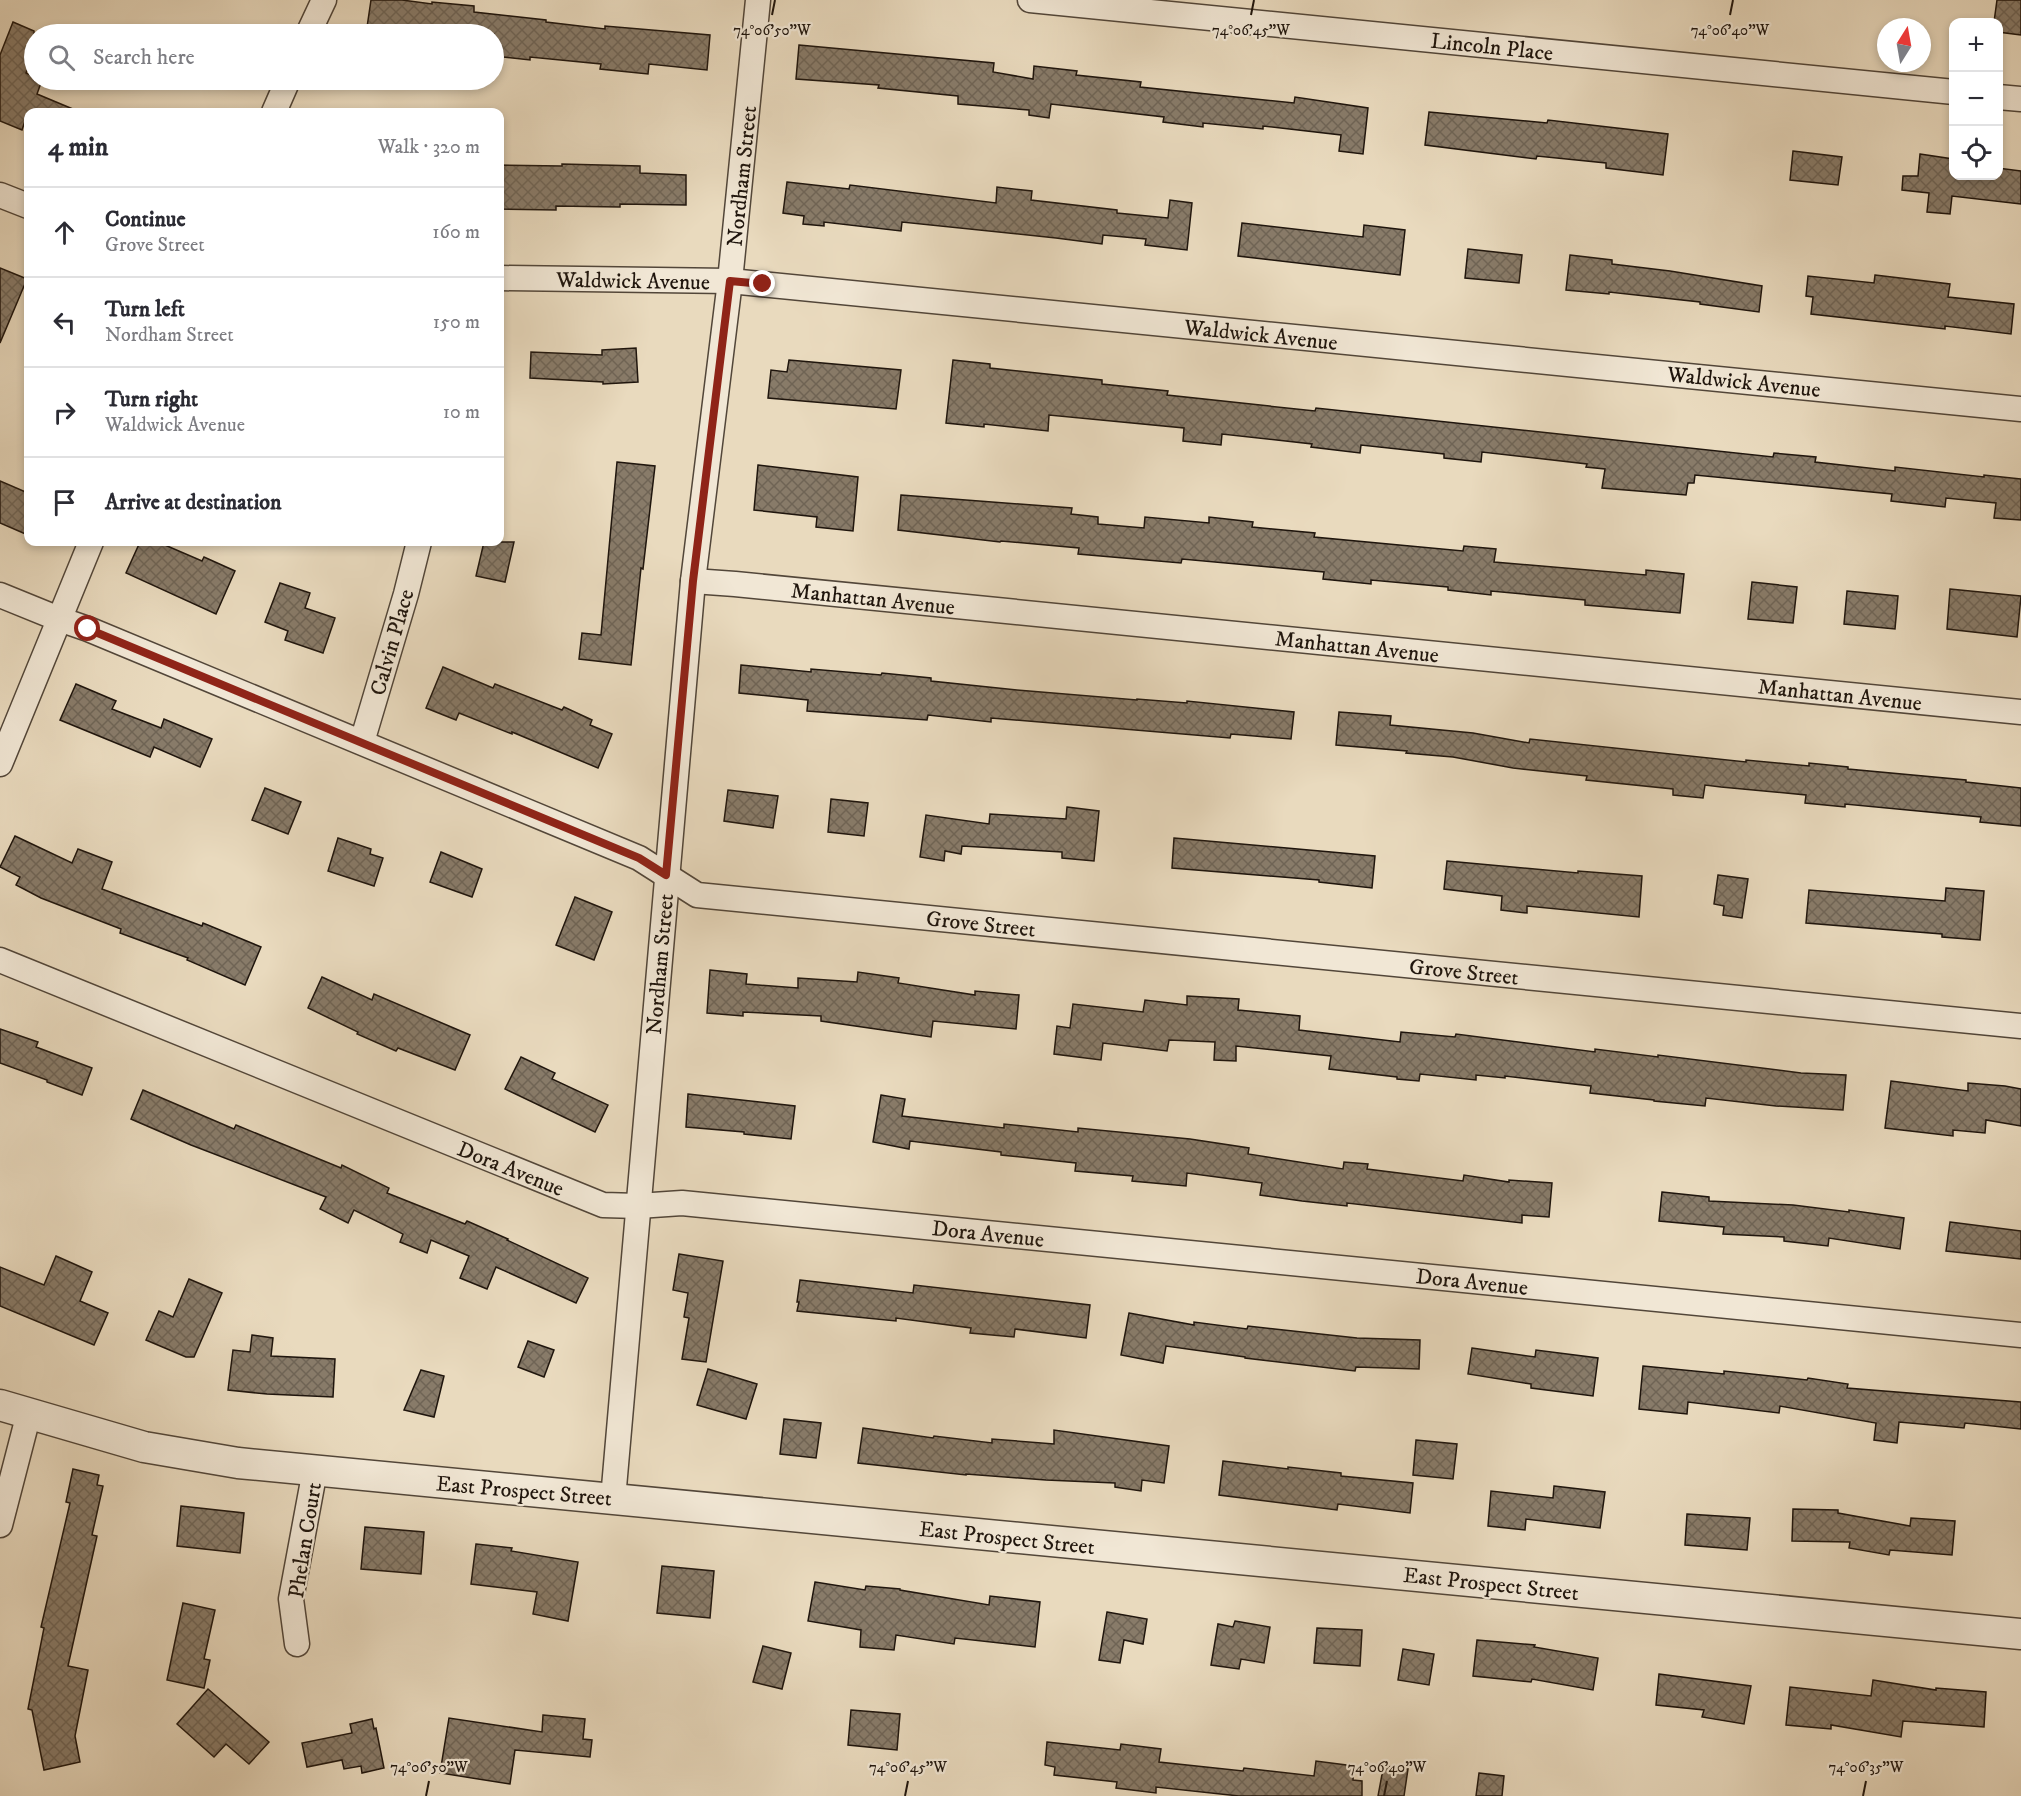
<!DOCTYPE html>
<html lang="en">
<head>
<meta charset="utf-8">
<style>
  body { margin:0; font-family:"IM FELL DW Pica",serif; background:#f2f2f3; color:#2b2b33 }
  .controls { position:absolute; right:18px; top:18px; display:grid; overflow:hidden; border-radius:12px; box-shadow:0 3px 9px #0003 }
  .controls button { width:54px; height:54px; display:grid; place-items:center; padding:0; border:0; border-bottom:2px solid #e1e1e2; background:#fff; color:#2b2b33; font:30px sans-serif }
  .compass { position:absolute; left:1877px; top:18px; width:54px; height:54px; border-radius:50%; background:#fff; box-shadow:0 3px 9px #0003; rotate:11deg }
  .stop { position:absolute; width:18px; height:18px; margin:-14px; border:4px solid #8f2418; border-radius:50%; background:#fff }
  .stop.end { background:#8f2418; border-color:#fff; box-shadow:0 2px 6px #0008 }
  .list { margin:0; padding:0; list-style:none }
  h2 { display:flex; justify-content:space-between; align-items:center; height:78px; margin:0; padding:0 24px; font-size:26px }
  h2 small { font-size:20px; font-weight:400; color:#7c7c81 }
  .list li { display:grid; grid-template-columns:39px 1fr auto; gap:18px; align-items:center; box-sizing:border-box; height:90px; padding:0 24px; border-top:2px solid #e1e1e2 }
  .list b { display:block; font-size:22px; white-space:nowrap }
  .list p { margin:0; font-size:20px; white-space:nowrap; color:#7c7c81 }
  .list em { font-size:20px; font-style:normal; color:#7c7c81 }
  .icon { flex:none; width:33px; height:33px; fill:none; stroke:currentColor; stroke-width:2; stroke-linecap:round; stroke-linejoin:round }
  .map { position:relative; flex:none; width:2021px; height:1796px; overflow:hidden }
  .search { position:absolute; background:#fff; box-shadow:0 3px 9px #0003; left:24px; top:24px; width:480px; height:66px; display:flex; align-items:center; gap:15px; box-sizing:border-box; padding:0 21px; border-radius:33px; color:#7c7c81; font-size:22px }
  .panel { position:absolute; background:#fff; box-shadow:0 3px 9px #0003; left:24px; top:108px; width:480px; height:438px; border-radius:12px }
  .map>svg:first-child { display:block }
  .building { fill:url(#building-cross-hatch); stroke:#1f150d; stroke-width:1.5 }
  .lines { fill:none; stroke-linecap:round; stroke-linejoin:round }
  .minor-casing { stroke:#524639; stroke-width:27 }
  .tertiary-casing { stroke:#524639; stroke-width:33 }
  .minor { stroke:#f1e7d5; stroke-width:24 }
  .tertiary { stroke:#f1e7d5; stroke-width:30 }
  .route { stroke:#8f2418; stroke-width:8 }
  .ticks { fill:none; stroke:#1f150d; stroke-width:2 }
  .labels { text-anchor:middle; stroke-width:4.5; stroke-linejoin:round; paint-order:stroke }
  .street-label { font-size:22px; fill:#1f150d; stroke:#f1e7d5 }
  .ticks-label { font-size:15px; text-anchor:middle; fill:#1f150d; stroke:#f1e7d5; stroke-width:4.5; stroke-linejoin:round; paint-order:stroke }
</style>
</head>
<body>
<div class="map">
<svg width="2021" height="1796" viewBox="0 0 2021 1796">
  <defs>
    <pattern id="building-cross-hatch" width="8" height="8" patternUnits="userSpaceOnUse" patternTransform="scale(1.5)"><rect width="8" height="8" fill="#887b69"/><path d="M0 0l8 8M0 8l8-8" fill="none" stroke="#6f6455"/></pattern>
  </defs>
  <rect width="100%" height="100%" fill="#e9dabe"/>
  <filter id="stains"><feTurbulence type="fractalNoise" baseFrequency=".00333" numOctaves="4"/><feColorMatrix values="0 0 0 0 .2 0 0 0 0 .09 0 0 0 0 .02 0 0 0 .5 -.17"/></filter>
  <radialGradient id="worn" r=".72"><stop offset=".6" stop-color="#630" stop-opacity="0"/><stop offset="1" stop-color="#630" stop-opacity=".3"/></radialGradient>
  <!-- building -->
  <g class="building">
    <path d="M371,0h31l30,4v-2l42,4v6l72,8v2l59,7v-3l105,9 -3,35 -58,-6 -1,10 -48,-5 1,-5 -71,-7v3l-36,-4v-22h-128z"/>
    <path d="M1997,0h24v35l-23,-3v-10h-4z"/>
    <path d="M13,22l21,9v22l-8,20 8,4v3h8l-5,14 43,18h-52l-6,18 -22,-9v-66z"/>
    <path d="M799,45l195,18 -1,9 40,7 1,-13 43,5 -1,4 65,7 -1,5 154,16 1,-6 73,11 -5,46 -24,-3 2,-16 -78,-9v3l-60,-6v4l-40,-5 1,-5 -113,-13 -2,14 -20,-3v-5l-71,-6v-8l-80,-8 1,-3 -83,-6z"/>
    <path d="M1429,112l118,11 1,-3 120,14 -5,41 -57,-7v-5l-69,-7 -1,3 -111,-14z"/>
    <path d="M1793,151l49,6 -4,28 -48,-5z"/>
    <path d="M1920,154l33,5v17h45v-8l23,3v33l-69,-8 -2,18 -23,-2 2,-19 -27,-3 1,-14h15z"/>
    <path d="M562,164l78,2v7l46,2v30l-66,-1v3l-64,-1v4l-56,-1v-44l62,1z"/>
    <path d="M787,182l62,7 1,-4 146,18 1,-16 35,4 -1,9 86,10v3l51,5 2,-18 22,3 -5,47 -42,-5 1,-6 -43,-4 -1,9 -46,-6 -154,-16 -1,9 -77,-9v4l-21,-2 1,-8 -21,-3z"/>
    <path d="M1242,223l121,14 1,-12 41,5 -5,45 -162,-19z"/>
    <path d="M1468,249l54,6 -3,28 -54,-5z"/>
    <path d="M1570,255l42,5v4l58,7 92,15 -3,26 -59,-8v-2l-91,-10v2l-43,-4z"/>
    <path d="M0,268l27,11 -27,64z"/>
    <path d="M1875,275l75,9 -2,13 66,7 -3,30 -66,-8v3l-134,-15 2,-17 -7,-1 2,-20 66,7z"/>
    <path d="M636,348l2,34 -35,2v-2l-73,-4 1,-26 71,3v-5z"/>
    <path d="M789,360l112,10 -5,39 -128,-11 3,-28 16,2z"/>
    <path d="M953,360l37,4v4l112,12v4l66,7 -1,4 148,16 1,-3 457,49 1,-4 42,4 -1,5 80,9v-4l89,10v-2l37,4v41l-27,-2 2,-15 -50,-5 -1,9 -54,-6 1,-7 -197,-19 -1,8h-6l-2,12 -84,-7 3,-19 -19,-2 1,-3 -105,-12 -1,10 -37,-4v-4l-83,-9 -1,8 -49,-6 1,-3 -90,-10 -1,11 -38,-4 1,-13 -135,-13 -1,16 -64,-7v3l-38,-4z"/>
    <path d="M617,462l38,4 -12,103 -2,-1 -10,97 -52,-6 3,-26 19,2z"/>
    <path d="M758,465l100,12 -5,54 -37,-4 1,-10 -63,-7z"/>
    <path d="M0,481l28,12v42l-28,-12z"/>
    <path d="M901,495l171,13 -1,6 27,3v7l46,4 1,-11 64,6v-6l44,5 -1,5 63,6 -1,4 149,14 1,-5 32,3 -2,13 152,13v-5l38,4 -4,39 -95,-8v-5l-94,-9v4l-43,-5v-3l-77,-7v4l-48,-5 1,-7 -76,-7 -66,-6 -1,4 -103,-9 1,-6 -78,-7 -1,1 -102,-12z"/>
    <path d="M140,542h18l44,19 2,-4 31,14 -19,43 -90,-41z"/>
    <path d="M484,542h30l-9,40 -29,-6z"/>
    <path d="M1752,582l45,5 -4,36 -45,-4z"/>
    <path d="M280,583l30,10 -5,15 30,10 -12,35 -38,-13 3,-9 -23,-9z"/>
    <path d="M1950,589l71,7 -4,41 -70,-8z"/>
    <path d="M1847,591l51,5 -3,33 -51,-5z"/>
    <path d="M741,665l70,7v-3l70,6 1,-2 49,5v3l86,9 120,10v-1l50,4v-2l107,11 -3,27 -60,-5 -1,4 -239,-20v4l-63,-7 -1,5 -120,-9 1,-11 -69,-7z"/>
    <path d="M443,667l50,21 2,-4 67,26 2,-3 28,13 -2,5 22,9 -14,34 -86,-36v2l-53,-21 -3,7 -30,-12z"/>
    <path d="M76,684l40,17 -4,8 49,19 3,-9 48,20 -12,28 -46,-20 -4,10 -90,-37z"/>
    <path d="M1339,712l52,4 -1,9 83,8 56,10 1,-4 216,23v-2l63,6v-3l39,4v2l118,11v2l55,6v38l-41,-4 1,-5 -136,-13v3l-40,-4 1,-8 -85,-8 -16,-2 -2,13 -30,-3v-6l-87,-9 1,-4 -74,-8 -60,-11 -47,-4 1,-2 -71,-6z"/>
    <path d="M265,788l36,14 -13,32 -36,-14z"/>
    <path d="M728,790l50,6 -5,32 -49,-7z"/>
    <path d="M831,799l37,4 -4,33 -36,-4z"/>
    <path d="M1067,807l32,4 -5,50 -32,-3v-6l-100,-6 -1,8 -16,-3 -1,10 -24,-4 6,-42 63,9 1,-10 76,5z"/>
    <path d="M15,836l57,27 6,-14 34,13 -10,27 100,37 1,-3 58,24 -16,38 -58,-25 1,-2 -68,-25 1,-4 -80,-31 -25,-13 4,-8 -20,-10z"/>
    <path d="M338,838l33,11 -1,5 13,4 -9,28 -46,-15z"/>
    <path d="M1174,838l201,18 -3,32 -53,-6v-2l-147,-12z"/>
    <path d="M441,852l41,17 -10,28 -42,-15z"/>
    <path d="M1447,861l131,12v-2l64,5 -3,41 -112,-11v7l-26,-3 1,-14 -58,-7z"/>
    <path d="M1718,875l30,4 -6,39 -19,-3 1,-9 -10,-2z"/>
    <path d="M1946,888l38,3 -4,49 -38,-3v-3l-136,-11 3,-33 136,11z"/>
    <path d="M575,897l37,15 -18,48 -38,-15z"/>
    <path d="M710,970l37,4 -1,10 52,4v-10l59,4 1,-10 41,6 -1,5 77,12v-4l44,4 -3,34 -83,-8 -2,16 -110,-16v-5l-78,-4v4l-36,-3z"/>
    <path d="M322,977l50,23 2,-6 96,41 -15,35 -57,-22 -2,3 -39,-17 1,-2 -50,-24z"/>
    <path d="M1187,996l52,3 -1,11 62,6 -1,14 101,12 1,-10 54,5 1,-3 139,18v-3l63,8v-2l143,18 45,2 -3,35 -67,-4 -70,-8 -1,8 -51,-5v-1l-64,-7 1,-7 -86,-10v2l-29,-3v5l-56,-6 -1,7 -22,-2v-2l-68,-8 2,-13 -95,-10v15l-22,-1 1,-18 -46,-2 -2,11 -64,-8 -2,17 -47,-6 3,-28 13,2 3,-24 70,8 2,-12 42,5z"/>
    <path d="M0,1029l38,13 -2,5 56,21 -10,27 -35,-13v-2l-47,-17z"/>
    <path d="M521,1057l34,16 -3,6 56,26 -13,27 -90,-43z"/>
    <path d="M1891,1081l77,10v-8l37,3 16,3v37l-35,-6 -1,13 -32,-3v6l-68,-8z"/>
    <path d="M143,1090l91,39 2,-4 105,43 1,-3 47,23 -2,5 78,31 2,-3 41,18 -1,1 81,38 -12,25 -80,-36 -9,22 -27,-11 9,-22 -38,-16 -4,13 -27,-11 3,-8 -49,-24 -6,13 -28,-14 6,-12 -135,-52 -60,-26z"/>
    <path d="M688,1094l107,12 -4,33 -47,-5v-2l-58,-5z"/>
    <path d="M881,1095l24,4 -3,17 102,12v-4l74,8v-4l112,11 59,9 -1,6 95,15 1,-7 24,2 -1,5 96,12 1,-6 45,7v-2l43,3 -3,34 -27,-2v8l-175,-20v3l-45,-5 -42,-6 2,-12 -75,-10 -1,13 -54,-5 1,-5 -58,-5 1,-8 -75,-8v-3l-91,-11 -1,8 -36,-7z"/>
    <path d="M1662,1192l47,5v4l84,4 56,7v-2l55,8 -4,31 -71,-11 -1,8 -44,-5v-4l-61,-3 1,-7 -65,-6z"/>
    <path d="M1950,1222l71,9v28l-75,-8z"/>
    <path d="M679,1254l44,7 -17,101 -24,-3 7,-41 -5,-1 4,-24 -15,-3z"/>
    <path d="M56,1256l36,16 -12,29 28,12 -14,32 -94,-39v-39l44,18z"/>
    <path d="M189,1279l33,14 -28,64h-8l-40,-17 13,-29 14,6z"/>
    <path d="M800,1280l113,13 1,-8 176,20 -4,33 -71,-9 -1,8 -44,-4 1,-5 -75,-10v3l-99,-10 2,-9h-2z"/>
    <path d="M1129,1313l65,12v-3l53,7 1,-3 109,12 63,2 -1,29 -63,-2 -1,4 -110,-13v-1l-79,-11 -3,17 -42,-8z"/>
    <path d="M252,1335l21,3 -2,18 64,3 -2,38 -66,-3 -39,-4 5,-40 17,2z"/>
    <path d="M528,1341l26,9 -10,27 -26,-10z"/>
    <path d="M1472,1348l63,9 1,-7 62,8 -5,38 -62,-8v-4l-63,-10z"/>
    <path d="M1643,1366l81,8v-3l83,9 1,-2 40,6 -1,4 174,14v27l-56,-6 -1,5 -65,-6 -2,21 -23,-3 2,-17 -96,-17 -1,7 -91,-11 -1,12 -48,-5z"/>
    <path d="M708,1369l49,15 -11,35 -49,-14z"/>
    <path d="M421,1370l23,6 -10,41 -30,-7z"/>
    <path d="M784,1419l37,4 -5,35 -36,-4z"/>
    <path d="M863,1428l70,10 1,-2 58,7v-4l62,5v-14l115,16 -5,37 -22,-3 -1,11 -26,-4v-4l-69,-3 -80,-6v1l-108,-12z"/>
    <path d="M1416,1440l41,4 -4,35 -40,-4z"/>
    <path d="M1223,1461l65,8v-2l53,6v3l72,7 -3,30 -72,-9 -1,6 -118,-15z"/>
    <path d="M73,1469l26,6 -2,10 6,1 -11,49 5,1 -29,130 20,4 -13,66 5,26 -36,8 -12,-60 -4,-1 16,-81 -3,-1 29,-124 -4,-1z"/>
    <path d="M1554,1486l51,6 -5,36 -74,-9 -1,11 -37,-4 3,-35 62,7z"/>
    <path d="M181,1506l63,7 -4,40 -63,-7z"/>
    <path d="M1793,1509l45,1v3l72,13 1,-8 44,3 -3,34 -62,-5 -1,5 -40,-7 1,-6 -58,-1z"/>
    <path d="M1687,1514l63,4 -3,32 -62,-5z"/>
    <path d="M365,1527l59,5 -3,42 -60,-5z"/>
    <path d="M476,1544l36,4 -1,3 67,11 -10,59 -35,-7 4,-22 -66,-8z"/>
    <path d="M662,1566l52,5 -4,47 -53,-5z"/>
    <path d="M815,1582l50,8 1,-4 34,3v1l89,15 1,-9 50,6 -5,45 -80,-9 -1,6 -58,-9 -2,15 -34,-3 1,-17 -53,-9z"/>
    <path d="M183,1603l32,7 -11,49 6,1 -6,28 -37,-8z"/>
    <path d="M1107,1612l40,7 -4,25 -19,-4 -4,23 -21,-3z"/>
    <path d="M1235,1621l35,6 -6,36 -23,-4 -2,10 -28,-4 7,-41 15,3z"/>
    <path d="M1317,1628l45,2 -2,36 -46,-3z"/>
    <path d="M1477,1640l58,5 -1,2 64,11 -5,32 -61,-11 -1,3 -58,-6z"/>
    <path d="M763,1646l28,7 -9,36 -29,-7z"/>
    <path d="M1403,1649l31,5 -5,31 -31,-5z"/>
    <path d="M1659,1674l92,12 -7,38 -42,-7 2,-7 -48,-5z"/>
    <path d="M1873,1680l63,10v-2l50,4 -2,35 -81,-6 -2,16 -70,-12v4l-45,-4 4,-38 81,9z"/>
    <path d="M208,1689l61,53 -20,22 -23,-20 -12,13 -37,-33z"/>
    <path d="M851,1710l49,4 -3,36 -49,-5z"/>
    <path d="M543,1715l42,4 -2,20 9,1 -2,17 -75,-7 -5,34 -70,-11 9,-55 93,14z"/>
    <path d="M372,1719l2,10 2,-1 8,40 -22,5 -1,-7 -17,3 -2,-9 -35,7 -5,-24 50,-10 -2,-9z"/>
    <path d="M1047,1742l73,8 1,-6 40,5 -2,13 84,9 1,-3 70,8 2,-15 38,5 -1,14 9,1v15h-123l-83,-9v6l-40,-5 1,-6 -63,-7 1,-8 -10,-2z"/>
    <path d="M1385,1766l23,3 -4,27h-26l5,-27h2z"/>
    <path d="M1479,1773l25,3 -2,20h-26z"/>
  </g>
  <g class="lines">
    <defs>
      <g id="minor">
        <path d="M1030,0l924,92"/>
        <path d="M308,34l16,-34"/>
        <path d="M1998,97l23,2"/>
        <path d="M274,112l14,-32"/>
        <path d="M0,195l28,11"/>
        <path d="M500,278l230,3 1291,128"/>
        <path d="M693,581l42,3 1286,128"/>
        <path d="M0,595l59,24 29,10 551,229 58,37 1324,131"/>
        <path d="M362,742l44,-148 13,-52"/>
        <path d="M0,764l91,-222"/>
        <path d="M0,960l603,245 35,1 44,-3 1339,132"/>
        <path d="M613,1499l80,-918 37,-300 28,-281"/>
        <path d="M0,1525l29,-112"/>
        <path d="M297,1644l-6,-45 24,-129"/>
      </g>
      <path id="tertiary" d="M0,1405l144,42 94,16 1783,171"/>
    </defs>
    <!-- minor casing -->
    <use href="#minor" class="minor-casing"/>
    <!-- tertiary casing -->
    <use href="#tertiary" class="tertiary-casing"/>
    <!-- minor -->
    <use href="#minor" class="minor"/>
    <!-- tertiary -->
    <use href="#tertiary" class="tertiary"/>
  </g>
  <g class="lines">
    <!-- route -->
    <path class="route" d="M88,629l551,229 27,17 27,-294 37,-300 33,3"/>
  </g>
  <!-- ticks -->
  <path class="ticks" d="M772,15l3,-15M1251,15l3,-15M1730,15l3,-15M426,1796l3,-15M905,1796l3,-15M1384,1796l3,-15M1863,1796l3,-15"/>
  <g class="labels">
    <!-- street labels -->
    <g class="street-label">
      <text transform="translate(1492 46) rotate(6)" y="8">Lincoln Place</text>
      <text transform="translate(741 176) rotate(-84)" y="8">Nordham Street</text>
      <text transform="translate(633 280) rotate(1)" y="8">Waldwick Avenue</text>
      <text transform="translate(1261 334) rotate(6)" y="8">Waldwick Avenue</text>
      <text transform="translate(1744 381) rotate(6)" y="8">Waldwick Avenue</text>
      <text transform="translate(873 598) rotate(6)" y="8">Manhattan Avenue</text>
      <text transform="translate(391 642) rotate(-74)" y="8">Calvin Place</text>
      <text transform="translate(1357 646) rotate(6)" y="8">Manhattan Avenue</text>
      <text transform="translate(1840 694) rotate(6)" y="8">Manhattan Avenue</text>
      <text transform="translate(981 923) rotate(6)" y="8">Grove Street</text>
      <text transform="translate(659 964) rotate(-85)" y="8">Nordham Street</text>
      <text transform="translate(1464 971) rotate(6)" y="8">Grove Street</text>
      <text transform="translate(511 1168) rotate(22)" y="8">Dora Avenue</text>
      <text transform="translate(988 1233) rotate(6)" y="8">Dora Avenue</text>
      <text transform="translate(1472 1281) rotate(6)" y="8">Dora Avenue</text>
      <text transform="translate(524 1490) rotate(5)" y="8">East Prospect Street</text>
      <text transform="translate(1007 1537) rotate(6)" y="8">East Prospect Street</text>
      <text transform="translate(304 1540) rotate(-81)" y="8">Phelan Court</text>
      <text transform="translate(1491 1583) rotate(6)" y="8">East Prospect Street</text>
    </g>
  </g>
  <g class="ticks-label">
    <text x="772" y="35">74°06'50"W</text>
    <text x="1251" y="35">74°06'45"W</text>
    <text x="1730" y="35">74°06'40"W</text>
    <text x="429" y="1772">74°06'50"W</text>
    <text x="908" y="1772">74°06'45"W</text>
    <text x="1387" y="1772">74°06'40"W</text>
    <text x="1866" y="1772">74°06'35"W</text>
  </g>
  <rect width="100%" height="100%" filter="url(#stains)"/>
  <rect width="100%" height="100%" fill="url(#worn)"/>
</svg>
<div class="controls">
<button>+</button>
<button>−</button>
<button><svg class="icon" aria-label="locate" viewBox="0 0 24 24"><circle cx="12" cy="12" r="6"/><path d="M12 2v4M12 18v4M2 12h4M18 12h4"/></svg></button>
</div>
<svg class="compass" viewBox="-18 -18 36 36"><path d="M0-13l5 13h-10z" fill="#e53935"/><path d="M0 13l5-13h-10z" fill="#7c7c81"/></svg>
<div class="stop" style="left:88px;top:629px"></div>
<div class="stop end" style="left:763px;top:284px"></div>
<div class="search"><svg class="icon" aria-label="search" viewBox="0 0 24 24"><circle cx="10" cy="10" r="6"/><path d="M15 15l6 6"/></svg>Search here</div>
<section class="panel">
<h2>4 min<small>Walk · 320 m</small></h2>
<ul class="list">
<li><svg class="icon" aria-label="ahead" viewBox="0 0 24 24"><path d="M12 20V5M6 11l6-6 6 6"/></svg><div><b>Continue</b><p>Grove Street</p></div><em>160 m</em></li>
<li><svg class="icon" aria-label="left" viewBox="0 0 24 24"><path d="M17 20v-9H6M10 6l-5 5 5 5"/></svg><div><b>Turn left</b><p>Nordham Street</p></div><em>150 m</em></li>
<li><svg class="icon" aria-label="right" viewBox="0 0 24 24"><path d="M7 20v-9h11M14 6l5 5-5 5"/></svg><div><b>Turn right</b><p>Waldwick Avenue</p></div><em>10 m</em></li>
<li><svg class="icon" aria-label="arrive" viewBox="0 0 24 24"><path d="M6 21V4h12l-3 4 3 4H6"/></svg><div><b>Arrive at destination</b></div></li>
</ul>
</section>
</div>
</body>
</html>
